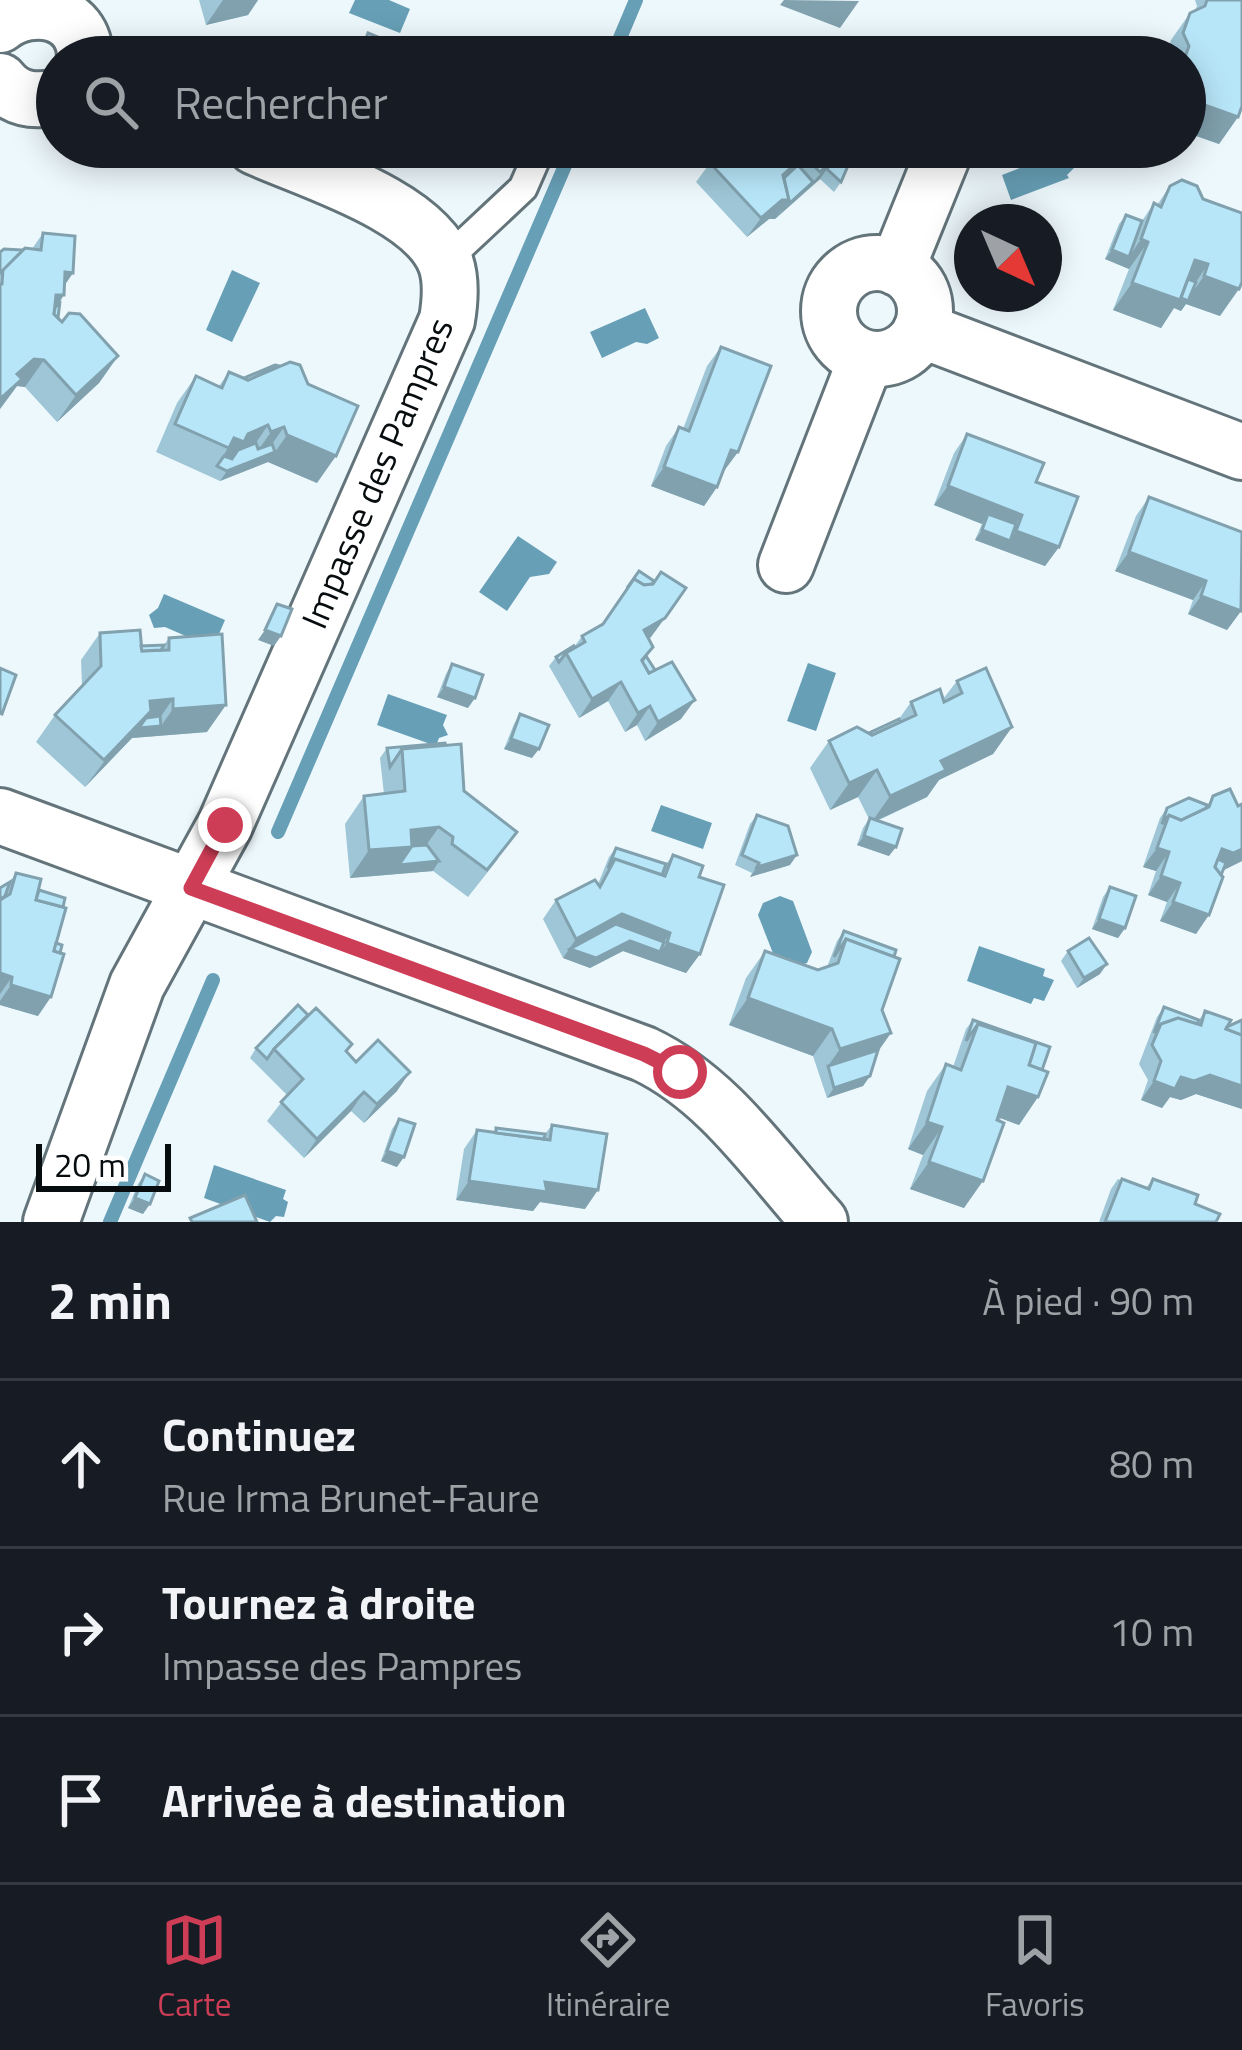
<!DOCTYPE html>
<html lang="fr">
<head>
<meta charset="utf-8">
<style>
  body { margin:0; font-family:"Titillium Web",sans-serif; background:#20242c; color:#f1f3f6 }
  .compass { position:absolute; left:954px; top:204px; width:108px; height:108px; border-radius:50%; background:#171b24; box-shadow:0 6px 30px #0003; rotate:136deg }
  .scale { position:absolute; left:36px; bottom:30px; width:135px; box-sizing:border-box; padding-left:12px; border:6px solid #070c0f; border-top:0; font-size:33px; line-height:42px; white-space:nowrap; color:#070c0f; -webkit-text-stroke:9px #fff; paint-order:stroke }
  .stop { position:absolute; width:36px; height:36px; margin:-27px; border:9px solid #cd3d56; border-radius:50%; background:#fff }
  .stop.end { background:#cd3d56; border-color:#fff; box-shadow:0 3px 12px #0008 }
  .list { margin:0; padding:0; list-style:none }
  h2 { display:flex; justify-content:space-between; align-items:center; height:156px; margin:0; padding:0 48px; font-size:51px }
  h2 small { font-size:39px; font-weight:400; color:#9ea1a6 }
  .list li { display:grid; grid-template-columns:78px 1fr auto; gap:36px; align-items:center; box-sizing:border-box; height:168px; padding:0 48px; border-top:3px solid #363941 }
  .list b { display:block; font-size:45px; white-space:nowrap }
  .list p { margin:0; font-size:39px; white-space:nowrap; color:#9ea1a6 }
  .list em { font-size:39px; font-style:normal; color:#9ea1a6 }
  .icon { flex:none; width:66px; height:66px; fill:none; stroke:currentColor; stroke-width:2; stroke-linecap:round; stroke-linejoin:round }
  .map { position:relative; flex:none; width:1242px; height:1222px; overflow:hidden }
  .search { position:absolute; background:#171b24; box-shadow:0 6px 30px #0003; left:36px; right:36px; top:36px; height:132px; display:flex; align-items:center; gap:30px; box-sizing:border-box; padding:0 42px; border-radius:66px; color:#9ea1a6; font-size:45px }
  .sheet { height:660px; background:#171b24 }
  nav { display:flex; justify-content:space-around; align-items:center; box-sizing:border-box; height:168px; border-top:3px solid #363941; background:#171b24; font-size:33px; color:#9ea1a6 }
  nav a { display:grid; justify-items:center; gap:6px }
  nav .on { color:#cd3d56 }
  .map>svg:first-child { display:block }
  .water { fill:#679fb6 }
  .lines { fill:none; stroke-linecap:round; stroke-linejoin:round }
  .stream { stroke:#679fb6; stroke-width:14 }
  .lane-casing { stroke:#63747a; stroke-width:33 }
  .street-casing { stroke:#63747a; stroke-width:60 }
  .lane { stroke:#fff; stroke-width:27 }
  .street { stroke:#fff; stroke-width:54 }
  .wall { fill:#9ec6d6 }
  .shaded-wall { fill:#81a1ae }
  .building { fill:#b8e6f9; stroke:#81a1ae; stroke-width:3 }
  .route { stroke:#cd3d56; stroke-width:15 }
  .labels { text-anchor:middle; stroke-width:9; stroke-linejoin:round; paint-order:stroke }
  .street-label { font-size:36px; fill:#070c0f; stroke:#fff }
</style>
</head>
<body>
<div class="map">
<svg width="1242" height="1222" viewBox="0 0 1242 1222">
  <rect width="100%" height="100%" fill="#edf8fd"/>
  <!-- water -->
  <g class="water">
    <path d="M355,0h34l21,9 -10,24 -51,-20z"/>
    <path d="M1059,153l11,4 4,11 -7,7 2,3 -58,22 -9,-25z"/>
    <path d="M232,270l28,13 -28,59 -26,-12z"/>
    <path d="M645,308l14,30 -12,6 -11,-2 -34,16 -12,-26z"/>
    <path d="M518,536l39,26 -8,12 -19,3 -23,34 -28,-19z"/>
    <path d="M164,594l61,26 -12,28 -48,-21 -11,1 -5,-13 9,-7z"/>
    <path d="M808,663l28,10 -20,58 -29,-10z"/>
    <path d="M388,694l59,21 -4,10 5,10 -9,3 -3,8 -59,-21z"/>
    <path d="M661,805l51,18 -9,26 -52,-18z"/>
    <path d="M780,896l13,5 19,51 -5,11 -16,6 -13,-3 -20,-51 5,-12z"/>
    <path d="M979,946l66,23 -2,7 11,4 -10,21 -10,-3 -3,6 -64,-23z"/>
    <path d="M214,1165l72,25 -3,9 5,3 -4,15 -8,-1 -6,6 -66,-24z"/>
  </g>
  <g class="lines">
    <!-- stream -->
    <g class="stream">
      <path d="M612,57l24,-57"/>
      <path d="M278,832l295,-685"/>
      <path d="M110,1222l103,-242"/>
    </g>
    <defs>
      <path id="lane" d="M445,261l78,-73 18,-41"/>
      <g id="street">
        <path d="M0,25c31,-25 85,-15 85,32"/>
        <path d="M0,81c15,19 35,21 57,16"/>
        <circle cx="877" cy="311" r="48"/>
        <path d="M897,268l49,-121"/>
        <path d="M921,330l321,122"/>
        <path d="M786,565l80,-206"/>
        <path d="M0,816l644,238c74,35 122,108 176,168"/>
        <path d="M51,1222l86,-237 88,-160 222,-505c3,-18 5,-38 -1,-56 -21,-59 -138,-93 -191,-117"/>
      </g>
    </defs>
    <!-- lane casing -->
    <use href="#lane" class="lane-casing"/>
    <!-- street casing -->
    <use href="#street" class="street-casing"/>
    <!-- lane -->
    <use href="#lane" class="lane"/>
    <!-- street -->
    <use href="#street" class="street"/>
  </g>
  <!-- wall -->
  <g class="wall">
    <path d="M199,0h59l-10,15 -42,10z"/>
    <path d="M1195,0h47l-4,117 -19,27 -34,-12v-75h-20l6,-17 19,-27 5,-2 2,-5z"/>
    <path d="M368,33l43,24h-58z"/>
    <path d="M856,147l-15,35 -7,10 -14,-13 -45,40h-6l-22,18 -51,-55 14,-19z"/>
    <path d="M1182,180l38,136 -34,-12 -5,7 -7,-3 -13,20 -48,-18 16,-41 -24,-10 14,-35 7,-9 16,6 12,-18 3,2 13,-19z"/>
    <path d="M43,233l30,40 -9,12 -6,33 60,38 -19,27 -42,39 -32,-35 -8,-1 -17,23v-157l32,-3z"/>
    <path d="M721,347l17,105 -15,19 -6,16 -13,19 -53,-20 15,-40 13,-19 4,2 24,-63z"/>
    <path d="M275,365l42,118 -49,-21 -48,19 -64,-29 21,-49 19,-27 23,10 10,-14 15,6z"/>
    <path d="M967,434l69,48 23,65 -14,19 -70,-26 7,-16 -48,-19 20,-52z"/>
    <path d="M1149,497l92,114 -14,19 -39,-16 5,-14 -78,-29 21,-55z"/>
    <path d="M100,633l41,13 23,-1 5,-7 38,94 -75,6 -47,49 -49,-45 19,-27 27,-29 -1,-26z"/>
    <path d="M582,636l69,1 -2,2 -3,17 35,63 -36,22 -8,-16 -12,7 -17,-31 -29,17 -30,-52 7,-9 19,-11z"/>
    <path d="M452,664l16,44 -31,-11 9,-23z"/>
    <path d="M957,681l55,46 -19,27 -54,26 -12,17 -50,24 12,35 -32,-11 6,-17 6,-9 -11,-22 -28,13 -20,-42 19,-27 40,-8 30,-14 12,-17 32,-3z"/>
    <path d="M520,714l12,44 -28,-9 10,-25z"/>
    <path d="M445,743l19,48 34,68 -30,38 -35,-26 -83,7 -5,-54 19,-28 20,-2 -4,-36 7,-10z"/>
    <path d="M1213,796l25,10 4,-2v57l-19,9 -27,64 -36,-13 7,-19 -19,-7 8,-24 -13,-4 17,-49 7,-10 40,-2z"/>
    <path d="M757,815l33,50 -40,12 2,-4 -17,-8 15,-41z"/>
    <path d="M616,848l50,16 7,-9 26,22 1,77 -14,19 -63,-22 -33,17 -27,-10 -20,-39 13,-19 42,-16 11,-27z"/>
    <path d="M16,873l23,17 -1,126 -38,-11v-117l10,-6z"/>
    <path d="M1110,887l15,41 -7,10 -26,-9 11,-32z"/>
    <path d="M844,931l38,79 -4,40 -8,26 -7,10 -36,12 -14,-42 -84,-31 17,-47 19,-27 53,19 9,-3 10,-26z"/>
    <path d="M1068,951l32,23 -23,14 -16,-27z"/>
    <path d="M1164,1007l35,13 6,-9 22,16 15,-7v89l-46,-15 -15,6 -11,-3 -8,11 -21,-8 7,-20 -9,-16 18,-47z"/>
    <path d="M973,1020l69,50 -4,27 -19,28 -18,-7 -37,90 -54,-19 13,-34 -15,-6 19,-58 19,-27 7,3 13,-38z"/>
    <path d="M256,1048l91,4 9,10 41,29 -33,32 -13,-12 -47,47 -37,-37 20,-26 -37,-37z"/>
    <path d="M399,1119l-2,48 -16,-6 11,-32z"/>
    <path d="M552,1125l33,84 -45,-7 -7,9 -77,-11 8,-51 13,-19 16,3 3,-5 49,6z"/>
    <path d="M145,1174l-2,40 -15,-6 10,-24z"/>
    <path d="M1118,1179l28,9 7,-9 42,25 21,18h-117l12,-33z"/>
  </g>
  <!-- shaded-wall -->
  <g class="shaded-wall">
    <path d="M223,0h35l-10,15 -42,10z"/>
    <path d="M784,0l75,1 -19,27 -60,-23z"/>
    <path d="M1185,98l53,19 -19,27 -34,-12z"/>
    <path d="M833,160l-13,19 -45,40 7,-9 31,-28z"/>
    <path d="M782,200h7l-14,19h-6l-22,18 14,-19z"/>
    <path d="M1141,239l7,3 -19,27 -24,-10 7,-9 17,7z"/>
    <path d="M1195,260l13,4 -18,27 -11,-3z"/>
    <path d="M65,272l8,1 -15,22h6l-19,28z"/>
    <path d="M1204,276l35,13 -19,27 -34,-12 -5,7 -7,-3 -13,20 -48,-18 19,-27 55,17z"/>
    <path d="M118,356l-19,27 -42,39 19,-27z"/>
    <path d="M34,359l10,1 -19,27 -8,-1 -17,23v-10l17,-25z"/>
    <path d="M268,425l-19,28 -32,13 17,-28z"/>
    <path d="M284,427l-19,27 -13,5 19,-27z"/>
    <path d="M287,435l49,21 -19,27 -49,-21 -48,19 7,-10 48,-19z"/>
    <path d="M731,450l7,2 -14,19 -6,-2z"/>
    <path d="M664,467l53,20 -13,19 -53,-20z"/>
    <path d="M948,486l74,29 -13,19 -21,-20 -6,10 -48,-19z"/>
    <path d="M982,530l28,11 6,-10 43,16 -14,19 -70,-26z"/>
    <path d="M1129,552l77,29 -13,19 -78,-29z"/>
    <path d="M1201,596l40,15 -14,19 -39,-16z"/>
    <path d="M665,618l-14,19 -21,12 14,-19z"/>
    <path d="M265,630l16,6 -7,10 -16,-6z"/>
    <path d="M621,682l-13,19 -29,17 13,-19z"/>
    <path d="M444,687l31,11 -7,10 -31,-11z"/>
    <path d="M173,699l-19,27h7l12,-17 53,-4 -19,27 -75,6 -47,49 65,-86z"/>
    <path d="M695,700l-14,19 -36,22 13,-19z"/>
    <path d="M650,706l-13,19 -12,7 13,-19z"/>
    <path d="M1012,727l-19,27 -54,26 -12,17 -56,26 19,-27 51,-35z"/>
    <path d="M511,739l28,10 -7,9 -28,-9z"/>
    <path d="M877,770l-19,27 -28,13 19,-27z"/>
    <path d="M439,827l-19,27 19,7 -6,10 -83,7 19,-28 42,-20z"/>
    <path d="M864,836l32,11 -7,9 -32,-11z"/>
    <path d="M1157,848l12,4 -13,19 -13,-4z"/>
    <path d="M1222,849h20v12l-22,11 -9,-3z"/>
    <path d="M797,855l-7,10 -40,12 7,-10z"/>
    <path d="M1161,876l19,7 -13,19 -19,-7z"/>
    <path d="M1173,902l36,13 -13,19 -36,-13z"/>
    <path d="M622,914l48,19 -12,18 2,1 7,-9 33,11 -14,19 -63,-22 -33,17 -27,-10 13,-19z"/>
    <path d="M1099,919l26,9 -7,10 -26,-9z"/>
    <path d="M1107,964l-7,10 -23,14 7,-10z"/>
    <path d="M0,973l12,4 -12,17z"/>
    <path d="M11,985l40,12 -13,19 -38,-11v-4z"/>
    <path d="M748,998l84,31 -19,27 -84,-31z"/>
    <path d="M891,1033l-19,27 -44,6 12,-17z"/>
    <path d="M410,1072l-13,19 -33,32 13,-19z"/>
    <path d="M1210,1075l32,11v23l-46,-15 -15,6 -11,-3 -8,11 -21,-8 13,-19z"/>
    <path d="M870,1076l-7,10 -36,12 7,-10z"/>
    <path d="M1008,1087l30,10 -19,28 -27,-10z"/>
    <path d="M364,1092l-13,19 -47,47 13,-19z"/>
    <path d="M927,1122l15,5 -19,28 -15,-6z"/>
    <path d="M387,1151l17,6 -7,10 -16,-6z"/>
    <path d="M929,1162l54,19 -19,27 -54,-19z"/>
    <path d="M469,1181l76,1 53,8 -13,19 -45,-7 -7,9 -77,-11z"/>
    <path d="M135,1198l15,6 -7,10 -15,-6z"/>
  </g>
  <!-- building -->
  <g class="building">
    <path d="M1207,0h35v106l-4,11 -53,-19v-41l4,-11 -6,-13 7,-20 15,-7z"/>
    <path d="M368,33l41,17 2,7h-52z"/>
    <path d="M459,39l32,13 -2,5h-38z"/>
    <path d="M727,147h105l1,13 -13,12 -16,-16 -21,19 6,25h-7l-21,18 -51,-55z"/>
    <path d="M832,147h24l-15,35 -14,-13 6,-9z"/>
    <path d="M798,165l15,17 -31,28 7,-10 -5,-22z"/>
    <path d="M1182,180l15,6 6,13 39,14v69l-3,7 -35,-13 4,-12 -13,-4 -15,40 -48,-17 16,-41 -7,-3 13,-36 7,4 9,-21z"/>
    <path d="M1126,215l16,6 -13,36 -17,-7z"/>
    <path d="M43,233l32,3 -2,37 -8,-1 -1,23h-8l-2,19 8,8 7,-9 11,1 38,42 -42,39 -32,-35 -10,-1 -17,15 5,5 -22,20v-115h2l1,-15 22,-21 16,2z"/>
    <path d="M4,249l19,1 -23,23v-21z"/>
    <path d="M1188,279l8,3 -8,19 -7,-3z"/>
    <path d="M60,301l-2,17 -4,-4 1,-6z"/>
    <path d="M721,347l50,19 -33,86 -7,-2 -14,37 -53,-20 15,-40 10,4z"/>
    <path d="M290,362l10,3 8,19 50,22 -22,50 -49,-21 -3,-8 -13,5 -3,-7 -20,9 -4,8 -10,-4 -5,10 -54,-24 21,-48 26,12 7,-16 19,8z"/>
    <path d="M275,365l4,1 -31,14 -4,-2z"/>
    <path d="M967,434l77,29 -8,19 42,15 -19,50 -43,-16 6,-16 -74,-29z"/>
    <path d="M256,443l2,6 14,-5 3,8 -48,19 -10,-5 7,-10 8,3 6,-9z"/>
    <path d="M1149,497l93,35 -1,79 -40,-15 5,-15 -77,-29z"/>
    <path d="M988,514l28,10 -6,17 -28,-11z"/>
    <path d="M639,571l15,10 -2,3 -8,1 -10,-6 -7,9z"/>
    <path d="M661,572l25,16 -21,30 -21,12 9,17 -11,13 7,13 23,-11 23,38 -37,22 -8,-16 -12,7 -17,-31 -29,17 -26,-46 19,-11 -3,-6 21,-12 31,-45 10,6 9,-1z"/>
    <path d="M277,604l15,5 -11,27 -16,-6z"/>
    <path d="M140,630l2,21 27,-1v-12l53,-4 4,71 -53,4v-10l-23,2 1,10 -47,49 -49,-45 46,-49 -1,-33z"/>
    <path d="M164,645l-3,5 -19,1 -1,-5z"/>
    <path d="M575,645l-9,8 -7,9 -3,-5z"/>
    <path d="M646,656l9,14 -6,3 -7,-12z"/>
    <path d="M452,664l31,11 -8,23 -31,-11z"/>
    <path d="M0,668l16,7 -14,39 -2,-1z"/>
    <path d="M986,668l26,59 -71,34 5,9 -56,26 -13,-26 -28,13 -20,-42 28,-14 15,8 44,-20 -5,-13 29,-13 4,13 18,-9 -5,-12z"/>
    <path d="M520,714l29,11 -10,24 -28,-10z"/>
    <path d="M160,716l1,10 -22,2 7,-10z"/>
    <path d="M899,719l1,3 -28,13 -3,-2z"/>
    <path d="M445,743l1,3 -44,3 -12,18 -3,-19z"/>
    <path d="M461,744l3,47 53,41 -30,38 -35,-26 1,-7 -14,-10 -28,3 1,17 -43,3 -5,-54 41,-5 -3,-42z"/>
    <path d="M1230,789l8,17 4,-2v45l-9,4 -11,-4 -7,18 8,10 -14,38 -36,-13 7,-19 -19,-7 8,-24 -12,-4 12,-33 12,5 28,-13 4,-11z"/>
    <path d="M1189,798l18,7 -1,3 -25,12 -12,-5 -7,9 5,-16z"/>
    <path d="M757,815l31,11 9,29 -40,12 2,-4 -17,-8z"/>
    <path d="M870,818l32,11 -6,18 -32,-11z"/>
    <path d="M427,845l12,16 -40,4 13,-19z"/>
    <path d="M616,848l50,16 -4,11 -47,-16 -7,9z"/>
    <path d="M673,855l30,11 -4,11 25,8 -24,69 -33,-11 3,-10 -48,-19 -46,25 -20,-39 39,-20 5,7 15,-28 50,17z"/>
    <path d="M1218,859l8,4 -5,12 -6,-8z"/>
    <path d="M16,873l25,6 -5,21 30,8 -12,43 10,3 -13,43 -40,-12 1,-8 -12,-4v-73l10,-6z"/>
    <path d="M10,882l-5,14 -5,4v-12z"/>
    <path d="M1110,887l26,9 -11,32 -26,-9z"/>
    <path d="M39,890l26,8 -2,9 -27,-7z"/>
    <path d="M616,924l48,18 -4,10 -30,-11 -34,17 -26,-9z"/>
    <path d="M844,931l52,19 -2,7 -48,-18 -12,18z"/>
    <path d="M1089,938l18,26 -23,14 -16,-27z"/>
    <path d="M846,939l54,20 -18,51 9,23 -51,16 -8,-20 -84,-31 17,-47 53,19 20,-7z"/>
    <path d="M56,943l6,2 -2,8 -6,-2z"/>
    <path d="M298,1005l10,10 -34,34 -7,10 -11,-11z"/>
    <path d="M1164,1007l35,13 -2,4 -19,-6 -17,6 -7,9z"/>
    <path d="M316,1008l36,36 -6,7 10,11 22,-22 32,32 -33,32 -13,-12 -47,47 -36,-37 22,-23 -29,-30z"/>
    <path d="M1205,1011l26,9 -5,9 16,6v51l-32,-11 -16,6 -13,-4 -6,12 -21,-8 7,-20 -9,-16 9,-21 17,-6 23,7z"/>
    <path d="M973,1020l77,27 -8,23 -13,-5 7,-22 -58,-19 -12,17z"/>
    <path d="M1242,1020v15l-16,-6 1,-2z"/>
    <path d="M978,1024l58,19 -7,22 19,7 -10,25 -30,-10 -11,33 7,3 -21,58 -54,-19 13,-35 -15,-5 19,-58 15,6z"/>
    <path d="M878,1050l-8,26 -36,12 -6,-22z"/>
    <path d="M399,1119l16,5 -11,33 -17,-6z"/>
    <path d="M552,1125l55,9 -9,56 -53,-8 2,10 -78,-11 8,-51 73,10z"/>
    <path d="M496,1128l49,6 -1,5 -48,-6z"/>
    <path d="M145,1174l14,7 -9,23 -15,-6z"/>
    <path d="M1122,1179l27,10 4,-10 45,16 -3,9 25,10 -4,8h-111z"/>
    <path d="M245,1195l12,27h-65l-2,-4z"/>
  </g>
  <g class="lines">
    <!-- route -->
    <path class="route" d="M225,825l-34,63 453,166 36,18"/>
  </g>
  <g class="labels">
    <!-- street labels -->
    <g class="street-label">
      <text transform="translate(377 473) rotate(-67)" y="13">Impasse des Pampres</text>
    </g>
  </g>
</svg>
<svg class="compass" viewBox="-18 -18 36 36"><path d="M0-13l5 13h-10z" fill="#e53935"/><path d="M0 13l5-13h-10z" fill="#9ea1a6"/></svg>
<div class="scale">20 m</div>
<div class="stop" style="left:680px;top:1072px"></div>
<div class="stop end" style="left:225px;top:825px"></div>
<div class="search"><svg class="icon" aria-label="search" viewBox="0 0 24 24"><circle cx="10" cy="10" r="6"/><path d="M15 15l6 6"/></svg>Rechercher</div>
</div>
<section class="sheet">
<h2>2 min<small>À pied · 90 m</small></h2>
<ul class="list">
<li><svg class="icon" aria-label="ahead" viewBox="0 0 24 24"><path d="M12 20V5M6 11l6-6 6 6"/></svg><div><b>Continuez</b><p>Rue Irma Brunet-Faure</p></div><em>80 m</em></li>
<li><svg class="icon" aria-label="right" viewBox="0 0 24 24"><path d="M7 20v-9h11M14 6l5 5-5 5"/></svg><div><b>Tournez à droite</b><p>Impasse des Pampres</p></div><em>10 m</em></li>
<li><svg class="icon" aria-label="arrive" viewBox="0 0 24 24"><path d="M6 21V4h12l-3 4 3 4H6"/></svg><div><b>Arrivée à destination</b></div></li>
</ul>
</section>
<nav>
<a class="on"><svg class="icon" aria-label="map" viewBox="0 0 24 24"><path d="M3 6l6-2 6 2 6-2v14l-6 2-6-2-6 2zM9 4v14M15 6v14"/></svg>Carte</a>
<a><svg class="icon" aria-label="directions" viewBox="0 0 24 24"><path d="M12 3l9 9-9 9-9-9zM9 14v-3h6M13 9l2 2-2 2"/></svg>Itinéraire</a>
<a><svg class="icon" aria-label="saved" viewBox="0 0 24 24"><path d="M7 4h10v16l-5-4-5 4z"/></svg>Favoris</a>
</nav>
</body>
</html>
